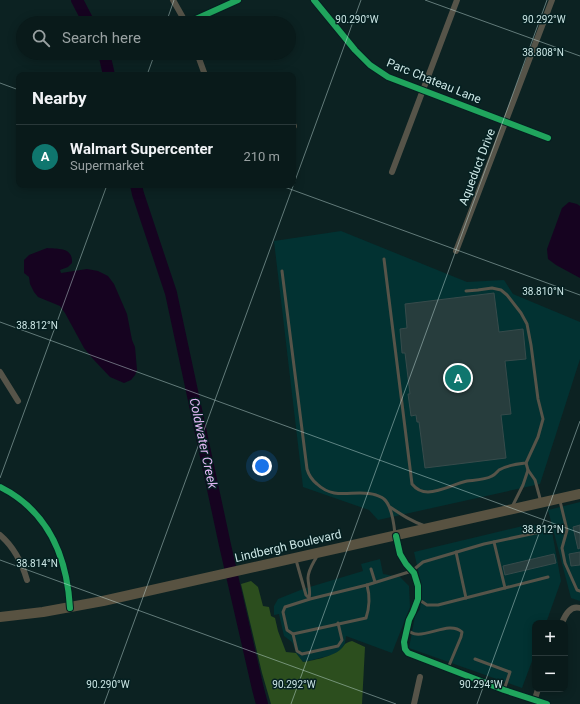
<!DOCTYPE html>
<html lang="en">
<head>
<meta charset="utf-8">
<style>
  body { margin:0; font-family:Roboto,sans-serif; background:#172727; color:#f1f3f6 }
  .controls { position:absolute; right:12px; bottom:12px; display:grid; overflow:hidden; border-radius:8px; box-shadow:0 2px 10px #0003 }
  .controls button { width:36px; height:36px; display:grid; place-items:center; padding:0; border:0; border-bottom:1px solid #293839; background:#091a1a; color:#f1f3f6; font:20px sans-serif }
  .you { position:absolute; left:262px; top:466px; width:14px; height:14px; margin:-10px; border:3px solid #fff; border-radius:50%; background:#1a73e8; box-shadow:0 0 0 6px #1a73e833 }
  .badge { display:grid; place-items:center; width:26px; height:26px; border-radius:50%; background:#0f766e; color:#fff; font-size:13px; font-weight:700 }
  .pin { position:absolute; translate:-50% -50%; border:2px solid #fff; box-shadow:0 1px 4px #0006 }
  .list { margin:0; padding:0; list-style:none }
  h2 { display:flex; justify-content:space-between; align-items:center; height:52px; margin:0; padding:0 16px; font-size:17px }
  h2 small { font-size:13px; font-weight:400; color:#99a1a2 }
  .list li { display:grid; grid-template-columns:26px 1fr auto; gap:12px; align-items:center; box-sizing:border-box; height:64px; padding:0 16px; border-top:1px solid #293839 }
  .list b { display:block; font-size:15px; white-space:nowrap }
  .list p { margin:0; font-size:13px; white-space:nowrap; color:#99a1a2 }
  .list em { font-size:13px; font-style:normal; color:#99a1a2 }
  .icon { flex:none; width:22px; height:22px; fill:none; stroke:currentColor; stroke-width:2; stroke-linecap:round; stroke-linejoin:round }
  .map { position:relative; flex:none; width:580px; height:704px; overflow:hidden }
  .search { position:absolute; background:#091a1a; box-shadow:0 2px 10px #0003; left:16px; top:16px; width:280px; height:44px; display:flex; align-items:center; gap:10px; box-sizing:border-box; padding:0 14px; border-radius:22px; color:#99a1a2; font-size:15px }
  .panel { position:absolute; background:#091a1a; box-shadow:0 2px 10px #0003; left:16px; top:72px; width:280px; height:116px; border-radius:8px }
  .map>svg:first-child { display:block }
  .built { fill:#023232 }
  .forest { fill:#2c4e1e }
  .water { fill:#160320 }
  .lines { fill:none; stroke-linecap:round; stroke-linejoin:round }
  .river { stroke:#160320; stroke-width:12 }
  .building { fill:#273d3d; stroke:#374b4b }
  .service { stroke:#565449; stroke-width:3 }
  .minor { stroke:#565449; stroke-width:6 }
  .primary { stroke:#585241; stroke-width:10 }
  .cycleway-casing { stroke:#052021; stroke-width:8 }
  .cycleway { stroke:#20a55d; stroke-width:6 }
  .ticks { fill:none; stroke:#cce6e5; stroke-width:1; stroke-opacity:0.45 }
  .labels { text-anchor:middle; stroke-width:3; stroke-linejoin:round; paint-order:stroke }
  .street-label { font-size:12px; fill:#cce6e5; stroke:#052021 }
  .water-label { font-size:13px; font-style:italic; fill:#e3b6f5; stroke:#052021 }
  .ticks-label { font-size:10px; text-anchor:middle; fill:#cce6e5; stroke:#052021; stroke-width:3; stroke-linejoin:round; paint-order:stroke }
</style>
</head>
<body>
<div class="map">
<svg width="580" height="704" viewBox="0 0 580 704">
  <rect width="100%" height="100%" fill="#0c2222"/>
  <!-- built -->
  <g class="built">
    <path d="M341,231l126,51 37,-2 9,14 67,28v37l-40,125 -162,36 -9,-10 -66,-23 -29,-246z"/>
    <path d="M580,502v99l-9,-3 -23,-88z"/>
    <path d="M527,525l24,1 10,55 -15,42h-11v30l-13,35 -113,-40 6,-32 5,-7 2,-21 -8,-36z"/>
    <path d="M380,559l3,15 17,3 9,9 1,21 -18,46 -46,-17 -1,7 -5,8 -8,4 -24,6 -5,1 -7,-9 -4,-11 -8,-6 -5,-22 -5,1v-9l4,-7 25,-10 60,-18 -2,-7z"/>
  </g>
  <!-- forest -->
  <path class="forest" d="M251,581l7,6 5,19 6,1 2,9 4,2 3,13 8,21 10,1 7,9c9,-1 30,-6 37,-12 6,-5 2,-6 12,-9l13,6 -3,57h-91l-9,-31 -21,-89z"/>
  <!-- water -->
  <g class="water">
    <path d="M569,202l8,2 3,2v72l-24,-13 -8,-6 -1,-10 15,-41z"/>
    <path d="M47,248c11,1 26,-1 25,15l-4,4 -8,3 1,3 26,-4 11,2 10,5 6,8 13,30 5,26 3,7 2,23 -2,5 -4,5 -7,3 -14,-6 -17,-18 -9,-11 -19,-35 -5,-7 -22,-9 -4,-5 -4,-8 -1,-7 -5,-4v-13l5,-5z"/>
  </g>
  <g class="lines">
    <!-- river -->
    <g class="river">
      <path d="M77,0l12,23"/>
      <path d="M104,53l5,22"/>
      <path d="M136,185l2,9 33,99 54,252 33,144 4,15"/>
    </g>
  </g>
  <!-- building -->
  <g class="building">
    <path d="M494,293l5,39 24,-3 3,30 -21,2 6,53 -10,1 5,43 -81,10 -6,-46h-2l-1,-7 -5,1 -3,-22h2l-5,-41h-3l-2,-24 7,-1 -2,-24z"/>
    <path d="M580,525v23l-2,1 -5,-22z"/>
    <path d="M580,552v13l-9,1 -2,-12z"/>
    <path d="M554,554l2,9 -51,12 -2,-9z"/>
  </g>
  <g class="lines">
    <!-- service -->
    <g class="service">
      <path d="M384,259l28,225c4,5 9,8 16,8 14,-1 26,-8 39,-11 8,-1 18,-1 25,-5 3,-1 5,-4 7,-6 8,-5 18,-6 27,-7l12,-26 5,-18 -5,-20 -7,-54 -4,-21 -6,-11 -14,-18 -6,-5 -9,-2 -14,2 -12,1"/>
      <path d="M282,271l25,198c2,7 5,11 10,15 19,18 38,4 59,11 2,1 6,2 8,4 8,7 10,25 11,35"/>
      <path d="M526,463l2,7 7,10 6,22"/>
      <path d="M560,501l7,29 -5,18 3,15 12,27 3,1"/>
      <path d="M390,507c12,8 21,14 35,19"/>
      <path d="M512,507l11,-22 5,-15"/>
      <path d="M494,542l11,46"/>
      <path d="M456,552l10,46"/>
      <path d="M296,560l10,35 4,4 57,-14c3,11 3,21 -1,33l-73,16 -6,-4 -4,-18 2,-5 25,-8"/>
      <path d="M371,569l4,13"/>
      <path d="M367,585l45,-14 11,-9 61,-18 56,-12"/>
      <path d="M309,598c2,-7 -1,-13 -1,-20 0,-8 6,-16 9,-22"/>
      <path d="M418,599l9,6h11l110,-28"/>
      <path d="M407,630c3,2 6,4 9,4 14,2 34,-13 46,-2l-1,5 -13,31"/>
      <path d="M293,634l4,17 5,3 36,-8 4,-6 -4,-17"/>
      <path d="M475,659l35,13 -6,18"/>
    </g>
    <!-- minor -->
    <g class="minor">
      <path d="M173,0l13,23"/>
      <path d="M314,0l41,50 15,15 18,12 160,61"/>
      <path d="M187,23l51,-23"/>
      <path d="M197,53l8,22"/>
      <path d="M293,126h1"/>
      <path d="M392,172l65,-172"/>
      <path d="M456,251l96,-251"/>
      <path d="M0,372l18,29"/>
      <path d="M0,487c48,24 67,69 70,121"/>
      <path d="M0,535c14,12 22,28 27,45"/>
      <path d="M396,536l4,18 6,10 8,9 4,13v13l-5,13 -4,8 -5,22 1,7 3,4 96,37 43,14"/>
      <path d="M562,623c3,-8 8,-18 18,-15"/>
      <path d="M535,699l3,-10"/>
      <path d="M414,704l6,-27"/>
    </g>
    <!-- primary -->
    <path class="primary" d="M0,617l43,-5 60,-11 477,-107"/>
    <defs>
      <g id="cycleway">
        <path d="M314,0l41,50 15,15 18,12 160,61"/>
        <path d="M187,23l51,-23"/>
        <path d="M0,487c48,24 67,69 70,121"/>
        <path d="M396,536l4,18 6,10 8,9 4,13v13l-5,13 -4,8 -5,22 1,7 3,4 96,37 43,14"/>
      </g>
    </defs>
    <!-- cycleway casing -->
    <use href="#cycleway" class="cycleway-casing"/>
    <!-- cycleway -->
    <use href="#cycleway" class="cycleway"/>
  </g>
  <!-- ticks -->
  <path class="ticks" d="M425,0l155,56M166,23l8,-23M147,75l8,-22M0,83l19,7M279,185l301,110M0,322l580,211M0,478l107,-293M0,560l396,144M104,704l257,-704M291,704l256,-704M477,704l103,-283"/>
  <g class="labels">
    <!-- street labels -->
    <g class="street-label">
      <text transform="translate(434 81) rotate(22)" y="4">Parc Chateau Lane</text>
      <text transform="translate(477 167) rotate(-69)" y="4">Aqueduct Drive</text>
      <text transform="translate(288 546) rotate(-13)" y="4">Lindbergh Boulevard</text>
    </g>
    <!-- water labels -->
    <g class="water-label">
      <text transform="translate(204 443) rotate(78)" y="5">Coldwater Creek</text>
    </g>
  </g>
  <g class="ticks-label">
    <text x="357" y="23">90.290°W</text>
    <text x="544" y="23">90.292°W</text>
    <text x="543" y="56">38.808°N</text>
    <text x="543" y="295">38.810°N</text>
    <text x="37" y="329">38.812°N</text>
    <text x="543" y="533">38.812°N</text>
    <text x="37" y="567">38.814°N</text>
    <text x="108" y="688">90.290°W</text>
    <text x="294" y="688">90.292°W</text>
    <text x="481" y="688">90.294°W</text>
  </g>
</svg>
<div class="controls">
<button>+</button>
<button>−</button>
</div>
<div class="you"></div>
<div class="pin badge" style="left:458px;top:378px">A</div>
<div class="search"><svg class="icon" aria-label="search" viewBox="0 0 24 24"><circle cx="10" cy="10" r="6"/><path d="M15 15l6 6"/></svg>Search here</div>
<section class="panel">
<h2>Nearby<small></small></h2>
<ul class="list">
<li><span class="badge">A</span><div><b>Walmart Supercenter</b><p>Supermarket</p></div><em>210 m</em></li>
</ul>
</section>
</div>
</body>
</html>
